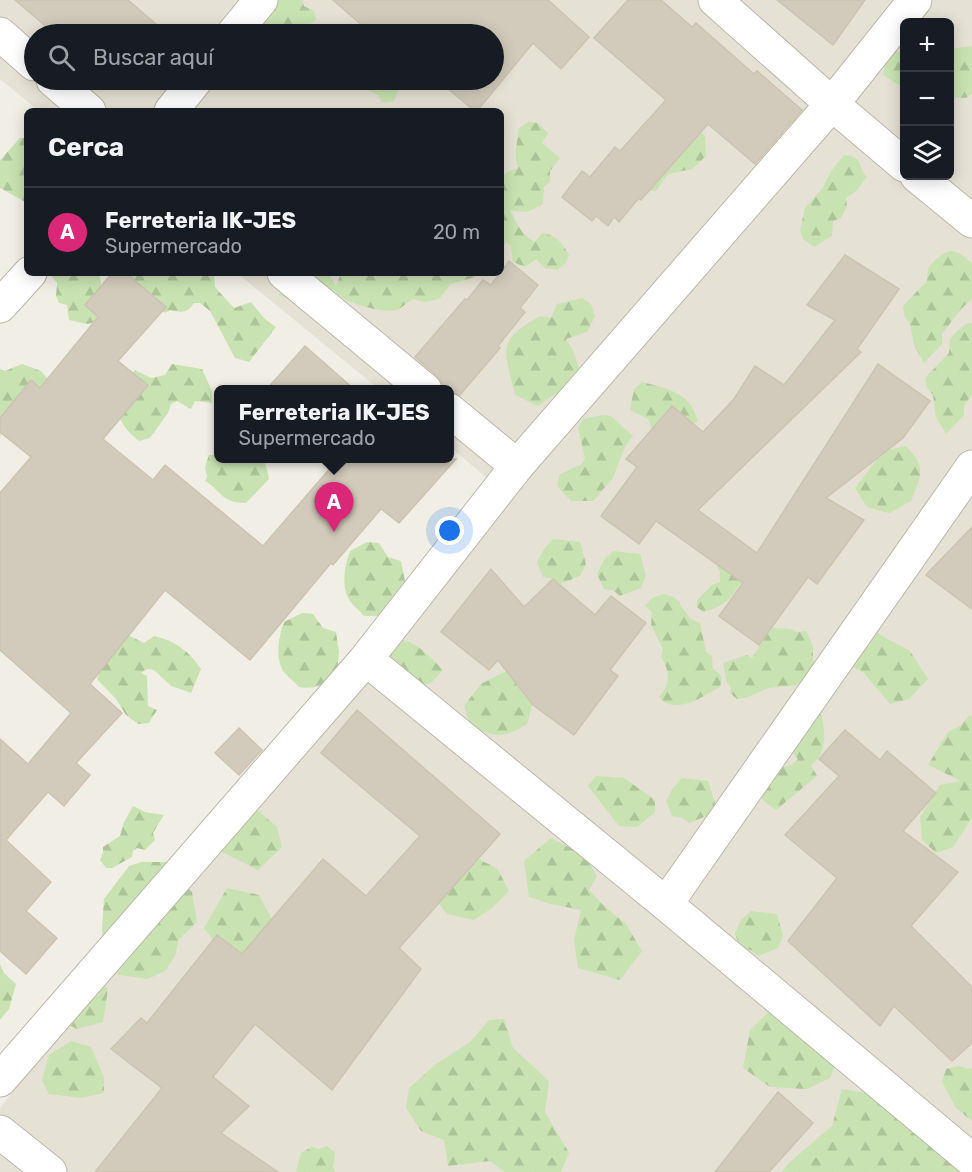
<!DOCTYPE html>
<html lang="es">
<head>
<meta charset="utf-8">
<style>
  body { margin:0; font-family:Rubik,sans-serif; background:#20242c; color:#f1f3f6 }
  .controls { position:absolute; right:18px; top:18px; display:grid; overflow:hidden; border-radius:9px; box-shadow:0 3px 15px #0003 }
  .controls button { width:54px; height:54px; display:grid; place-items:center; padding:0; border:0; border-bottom:2px solid #363941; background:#171b24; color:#f1f3f6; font:30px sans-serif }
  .you { position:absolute; left:450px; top:531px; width:21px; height:21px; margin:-15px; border:4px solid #fff; border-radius:50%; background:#1a73e8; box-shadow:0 0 0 9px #1a73e833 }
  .badge { display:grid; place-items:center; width:39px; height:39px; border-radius:50%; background:#db2777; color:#fff; font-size:20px; font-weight:700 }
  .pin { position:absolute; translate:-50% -50px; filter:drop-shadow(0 2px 3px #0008) }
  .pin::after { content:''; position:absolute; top:32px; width:21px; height:18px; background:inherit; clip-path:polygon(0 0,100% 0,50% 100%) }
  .popup { position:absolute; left:214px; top:385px; width:240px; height:78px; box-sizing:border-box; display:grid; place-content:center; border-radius:9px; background:#171b24; filter:drop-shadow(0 2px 4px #0005); font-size:20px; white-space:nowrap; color:#9ea1a6 }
  .popup b { font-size:22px; color:#f1f3f6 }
  .popup::after { content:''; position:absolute; left:50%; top:100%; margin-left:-12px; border:12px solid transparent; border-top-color:#171b24 }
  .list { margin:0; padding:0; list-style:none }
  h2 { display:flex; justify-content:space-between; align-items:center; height:78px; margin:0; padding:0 24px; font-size:26px }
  h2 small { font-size:20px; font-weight:400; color:#9ea1a6 }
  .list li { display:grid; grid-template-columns:39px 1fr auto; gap:18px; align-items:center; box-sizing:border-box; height:90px; padding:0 24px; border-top:2px solid #363941 }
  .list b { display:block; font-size:22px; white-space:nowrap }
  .list p { margin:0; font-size:20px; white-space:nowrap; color:#9ea1a6 }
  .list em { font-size:20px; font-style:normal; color:#9ea1a6 }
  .icon { flex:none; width:33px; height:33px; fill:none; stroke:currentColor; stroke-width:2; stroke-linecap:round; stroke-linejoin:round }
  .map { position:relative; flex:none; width:972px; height:1172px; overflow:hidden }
  .search { position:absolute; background:#171b24; box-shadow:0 3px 15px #0003; left:24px; top:24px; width:480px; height:66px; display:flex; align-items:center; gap:15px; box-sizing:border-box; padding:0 21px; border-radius:33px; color:#9ea1a6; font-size:22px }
  .panel { position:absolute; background:#171b24; box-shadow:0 3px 15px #0003; left:24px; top:108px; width:480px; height:168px; border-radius:9px }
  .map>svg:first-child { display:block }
  .residential { fill:#e5e1d4; fill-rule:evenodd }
  .forest { fill:url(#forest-firs) }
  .building { fill:#d2cbbc; stroke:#ccc3b0; stroke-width:1.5 }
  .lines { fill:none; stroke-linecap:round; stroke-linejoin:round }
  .minor-casing { stroke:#bcb7a9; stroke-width:35 }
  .minor { stroke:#fff; stroke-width:33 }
</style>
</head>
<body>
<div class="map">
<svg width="972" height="1172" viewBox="0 0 972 1172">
  <defs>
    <pattern id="forest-firs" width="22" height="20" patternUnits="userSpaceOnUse" patternTransform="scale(1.5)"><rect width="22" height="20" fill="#c8e3b1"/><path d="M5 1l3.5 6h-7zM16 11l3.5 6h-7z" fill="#adc499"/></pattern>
  </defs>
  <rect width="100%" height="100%" fill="#f1efe5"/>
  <!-- residential -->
  <path class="residential" d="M0,0h972v1172h-972v-64l493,-625 -43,-36 -1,-57 -70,-1 -142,-116h264v-162h-462l-39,-32zM904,22h46v154h-46zM34,34h460v46h-460z"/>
  <!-- forest -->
  <g class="forest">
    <path d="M257,0h45l2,6 10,5 2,9 -15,10 -13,-3 -4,7h-37z"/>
    <path d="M972,46v48l-6,4 -16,-1v-48z"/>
    <path d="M904,50v38l-21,-13 5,-21z"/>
    <path d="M359,80h43l-8,21 -12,2 -4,-8 -10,-5z"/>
    <path d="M528,122l10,1 10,10 -6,10 18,15 -10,13v11l-6,5 -1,17c-15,9 -18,9 -33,6 6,13 12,25 25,32l7,-9c15,2 20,10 27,22l-3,8 -9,7 -12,-2 -9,-9 -11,8 -12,-5 -2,-16 -5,-4 -5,9v-73l6,-6 11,-4c-5,-18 0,-22 0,-39z"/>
    <path d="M697,126l8,11 1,19 -14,13 -24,5 -12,17h-5l-4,-11z"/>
    <path d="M20,138h7v65l-27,-15v-28z"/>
    <path d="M844,155c21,2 12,11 23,22l-12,15 -9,6 1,8 -6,12 -8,3 -1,15 -18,11 -11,-8 -3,-9 5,-22 17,-19 10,-19z"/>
    <path d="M950,251l9,2 13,10v36l-11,10 -19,25v10l-18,19 -10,-18 -4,-21 -5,-7 -2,-11 24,-25 1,-13 6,-7 10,-8z"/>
    <path d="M49,273h44l7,4c4,19 -3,26 -4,45l-9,2 -18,-4 -2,-15 -8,-2 -3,-7 1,-13z"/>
    <path d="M128,273h86l1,14 19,21 17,-6 14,17 11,8 -27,35 -14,-4 -25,-47 -10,-8h-6c-6,10 -13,10 -24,7l-5,3 -40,-23z"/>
    <path d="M287,273h41l8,13 5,-13h135l-1,4 -24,7 -12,15 -14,3 -12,-3c-6,3 -11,9 -16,11 -14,4 -57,-8 -63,-20l-6,10 -34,2 -15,-7 4,-7z"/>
    <path d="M582,298l9,6 4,12 -8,16 -21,7 7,11 8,25 -24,24 -4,-4 -15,11 -23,-11c-10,-46 -21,-53 25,-79l11,2 6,-14z"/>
    <path d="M972,323v72l-8,10v10l-18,19 -10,-17 -3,-22 -6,-7 -2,-10 24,-25 1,-14 6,-7 10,-8z"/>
    <path d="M22,364l19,7 9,11 -48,43 -2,14v-70l5,2z"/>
    <path d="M172,364l30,5 10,22v12l-17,-2 -4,8 -14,-8 -6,3 -3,9 -18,25 -11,3c-15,-11 -20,-23 -27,-40l23,-31 16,8 14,-3z"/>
    <path d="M642,382c26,7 49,10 56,40l-38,10 -9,-5 -3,-8 -18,-9 4,-21z"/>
    <path d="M602,415l9,1 22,20 -7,9 -14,34 -19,22h-22l-14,-15 3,-12 22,-10 3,-6 -7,-30 5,-9z"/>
    <path d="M906,446c21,22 15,29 5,55l-22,12 -22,-6 -12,-19 28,-37z"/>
    <path d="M218,452v6l36,1 2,4 9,-1 4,17 -23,24c-25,0 -23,-11 -41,-22l2,-4 -2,-10 4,-12h8z"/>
    <path d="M553,539l27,3 6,22 -6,12 -20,8 -7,-5 -10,-2 -6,-15 7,-13z"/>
    <path d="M367,542l12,1 9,14 13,4 4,20 -3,21 -22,14h-16c-5,-6 -13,-12 -16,-18 -7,-15 -3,-33 2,-47z"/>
    <path d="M613,551l27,3 6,22 -5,12 -21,8 -6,-5 -10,-2 -7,-15 7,-14z"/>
    <path d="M718,560l31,13c-17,20 -18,32 -46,39l-6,-5v-7l15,-15 8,-3v-10l-3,-6z"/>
    <path d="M664,594l9,3 7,5v3l11,14 9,4 6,29 6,4 1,12 9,9 -2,10c-19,10 -44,29 -61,10 12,-13 11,-26 2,-40l2,-8 -12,-24 1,-13 -7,-6 7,-8z"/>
    <path d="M302,613l11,1 10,14 13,4 3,20 -2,21c-12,12 -22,17 -38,14 -5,-6 -14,-12 -17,-18 -7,-15 -3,-33 2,-47z"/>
    <path d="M860,619l22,17 28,15 18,28 -19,20 -19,5 -27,-32 -26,-13z"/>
    <path d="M772,627c9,3 17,-1 25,5l9,-1 7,15v29l-15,10 -30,3 -20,9 -11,2 -7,-6 1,-5 -4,-5 -4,-20 24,-8 5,3z"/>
    <path d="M128,635l16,8 10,-7c22,5 35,15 47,33l-10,24 -20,-7 -17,-16 -7,-1 -6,4 6,3 1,30 9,4 -8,13 -11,1 -12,-9 -10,-16 -19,-20 5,-13z"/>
    <path d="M400,640c17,1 31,18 43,30l-12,13 -18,4 -27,-19 1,-22z"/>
    <path d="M510,669l25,26 -8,29c-25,15 -28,13 -56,3l-7,-21 17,-22z"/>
    <path d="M803,708l18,7c5,18 6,38 -10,50l6,11 -41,34 -10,-7 -8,-9 17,-27c11,0 16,0 23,-8l-20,-24z"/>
    <path d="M970,715l2,1v102l-19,29 -17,6 -14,-13 -2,-23 20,-32 21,-4 -33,-16 20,-33 12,-6z"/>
    <path d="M596,776l28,2 31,22v12l-18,15 -18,-1 -31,-40z"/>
    <path d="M682,778l26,3 7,22 -6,12 -20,8 -7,-5 -10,-2 -6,-15 7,-13z"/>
    <path d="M133,806l12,6 19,3 -11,18 2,7 -10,10 -8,-2 -4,3 -1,6 -20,11h-6l-6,-8 3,-8v-5l17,-11 4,-14z"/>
    <path d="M256,809l21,18 5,20 -24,23 -38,-19z"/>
    <path d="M551,838l33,17 13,21 -8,14 15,16 22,18 16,27 -22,29 -42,-12 -4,-28 7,-30 -30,-6 -22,-7 -5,-36z"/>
    <path d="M478,859l19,9 12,23 -17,17 -18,12 -27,-6 -12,-16 22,-14z"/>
    <path d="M142,862h26l18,25 6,5 5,30 -18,17 -4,17 -10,15 -17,8 -35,-5 -9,-13 -2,-34 2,-28 25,-33z"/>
    <path d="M227,888l32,7 16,30 37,20 -84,14 -24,-31z"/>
    <path d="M751,911l26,3 6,22 -5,12 -20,8 -7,-6 -11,-1 -5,-16 6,-13z"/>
    <path d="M0,964l4,9 12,11 -7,25 -9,11z"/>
    <path d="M96,979l12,10 -5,33 -26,7 -18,-9z"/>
    <path d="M773,1008l69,41 -12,29 -23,11 -37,-2 -27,-19 7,-38z"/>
    <path d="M504,1019l9,29 36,33 -4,31 24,41 -8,19h-57l-14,-11 -42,5 -4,-26 -23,-9 -15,-23 3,-20 27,-24 34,-22 19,-22z"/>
    <path d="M71,1041l20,6 13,30v16l-23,5 -32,-4 -7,-13 7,-26z"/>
    <path d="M958,1066l12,3 2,-1v53l-16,-13 -14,-26 4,-13z"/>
    <path d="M842,1089l29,5 97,78h-186l8,-10 42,-36z"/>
    <path d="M327,1146l8,7 -2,14 2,5h-39l5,-19 11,-6 6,2z"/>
  </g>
  <!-- building -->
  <g class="building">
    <path d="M15,0h113l36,31 -3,3h-106z"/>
    <path d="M333,0h215l41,37 -28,32 -28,-26 -56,68h-2l-28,-23 7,-8h40v-46h-122z"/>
    <path d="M628,0h33l31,27 4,-4 58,51 3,-3 45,39 -47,54 -47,-40 -67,76 -2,-2 -20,24 -5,-5 -6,9 -12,-10 -4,5 -30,-24 20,-26 8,6 25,-30 5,4 46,-51 -72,-62z"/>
    <path d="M777,0h88l-32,45z"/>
    <path d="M845,255l54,34 -42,60 4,3 -163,158 59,43 121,-189 52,37 -27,37 -77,60 38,22 -47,64 -9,-7 -49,68 -40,-29 24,-33 -87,-62 -17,23 -38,-28 36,-49 -11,-8 46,-53 31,26 31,-33 21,-33 29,19 51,-65 -28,-15z"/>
    <path d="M509,261l29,24 -18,23 5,4 -27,34 2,2 -40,47 -10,-3v-2h-7l-1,-7 -5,-7 -22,-19 50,-58 2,1 16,-20 8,5z"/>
    <path d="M112,273h14l40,34 -48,54 30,24 -45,54 50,41 12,-15 98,81 75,-87h118l-57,64 -18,-14 -48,56 -2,-2 -81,97 -85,-70 -75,94 32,29 -46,50 14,12 -26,31 -16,-14 -42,48 45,42 -25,29 31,27 -31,36 -26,-23v-212l28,25 43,-51 -71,-63v-157l31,-36 -31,-25v-14l31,-38 9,8 58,-71 -13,-12z"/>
    <path d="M305,346l50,44h-89z"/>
    <path d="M972,527v82l-46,-34z"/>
    <path d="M491,569l33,38 29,-28 42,36 16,-19 35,27 -36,47 8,6 -44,59 -41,-30 -35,-45 -9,10 -48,-38z"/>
    <path d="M357,710l143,124 -101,114 22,21 -89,121 -77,-66 -42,53 36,29 -28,27 57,39h-183l67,-84 -51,-39 30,-31 6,5 70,-88 25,19 81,-95 43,37 54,-60 -99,-83z"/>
    <path d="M239,728l23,22 -23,25 -24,-22z"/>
    <path d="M845,730l35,30 7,-9 49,42 -33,38 55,41 -47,54 61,61v56l-20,18 -58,-55 -14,20 -92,-85 49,-63 -52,-43 54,-59 -20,-17z"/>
    <path d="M778,1092l35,31 -44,49h-54z"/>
  </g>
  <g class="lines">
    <defs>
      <g id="minor">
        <path d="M715,0l117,104 72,61"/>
        <path d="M0,34l34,30"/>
        <path d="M233,34l28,-34"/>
        <path d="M53,80l36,31"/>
        <path d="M171,111l25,-31"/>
        <path d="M917,176l55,45"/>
        <path d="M284,273l141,117"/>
        <path d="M0,306l30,-33"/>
        <path d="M449,410l68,56"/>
        <path d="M366,659l300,245 306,256"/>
        <path d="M666,904l306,-437"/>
        <path d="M0,1080l366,-421 151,-193 315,-362 83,-104"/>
        <path d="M0,1132l50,40"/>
      </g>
    </defs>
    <!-- minor casing -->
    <use href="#minor" class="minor-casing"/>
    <!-- minor -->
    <use href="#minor" class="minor"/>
  </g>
</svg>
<div class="controls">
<button>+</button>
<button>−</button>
<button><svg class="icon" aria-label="layers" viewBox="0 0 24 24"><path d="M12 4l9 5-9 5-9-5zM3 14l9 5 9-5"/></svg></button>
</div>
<div class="you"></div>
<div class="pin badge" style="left:334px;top:532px">A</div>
<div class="popup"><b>Ferreteria IK-JES</b>Supermercado</div>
<div class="search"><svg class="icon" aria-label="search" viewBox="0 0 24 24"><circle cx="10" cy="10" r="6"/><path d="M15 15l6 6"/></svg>Buscar aquí</div>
<section class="panel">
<h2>Cerca<small></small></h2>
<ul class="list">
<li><span class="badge">A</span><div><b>Ferreteria IK-JES</b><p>Supermercado</p></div><em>20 m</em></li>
</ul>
</section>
</div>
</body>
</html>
